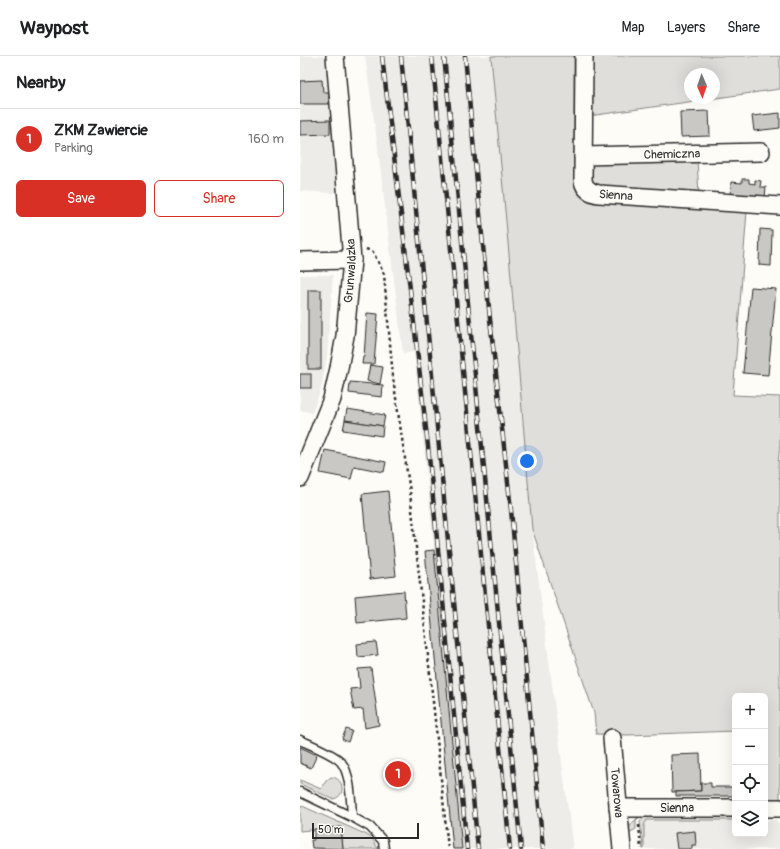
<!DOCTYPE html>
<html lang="en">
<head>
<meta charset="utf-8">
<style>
  body { margin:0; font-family:Pangolin,sans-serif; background:#f6f6f6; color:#202124 }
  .controls { position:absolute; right:12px; bottom:12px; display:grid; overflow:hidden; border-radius:6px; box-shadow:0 4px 16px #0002 }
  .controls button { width:36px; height:36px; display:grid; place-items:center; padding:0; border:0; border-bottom:1px solid #e0e0e0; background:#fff; color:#202124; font:20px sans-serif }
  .compass { position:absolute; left:384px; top:12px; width:36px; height:36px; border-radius:50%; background:#fff; box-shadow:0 4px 16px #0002; rotate:178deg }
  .scale { position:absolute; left:12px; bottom:10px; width:107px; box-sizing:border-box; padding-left:4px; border:2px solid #2b2b2b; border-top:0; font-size:11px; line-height:14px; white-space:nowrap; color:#2b2b2b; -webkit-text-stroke:3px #fdfcf7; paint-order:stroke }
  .you { position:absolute; left:227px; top:405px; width:14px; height:14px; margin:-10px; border:3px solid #fff; border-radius:50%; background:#1a73e8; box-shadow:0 0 0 6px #1a73e833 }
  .badge { display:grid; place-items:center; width:26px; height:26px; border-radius:50%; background:#d93025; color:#fff; font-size:13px; font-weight:700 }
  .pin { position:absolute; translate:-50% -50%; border:2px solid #fff; box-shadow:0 1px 4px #0006 }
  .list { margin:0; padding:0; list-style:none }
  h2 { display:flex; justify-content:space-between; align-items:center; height:52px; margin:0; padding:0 16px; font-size:17px }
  h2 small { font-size:13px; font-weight:400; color:#757577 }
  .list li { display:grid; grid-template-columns:26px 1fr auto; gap:12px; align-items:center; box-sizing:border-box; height:60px; padding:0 16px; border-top:1px solid #e0e0e0 }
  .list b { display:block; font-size:15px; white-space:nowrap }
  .list p { margin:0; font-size:13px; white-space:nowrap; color:#757577 }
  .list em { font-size:13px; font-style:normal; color:#757577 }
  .actions { display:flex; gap:8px; padding:12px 16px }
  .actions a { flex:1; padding:9px 0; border:1px solid #d93025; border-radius:6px; text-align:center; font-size:14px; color:#d93025 }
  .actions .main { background:#d93025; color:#fff }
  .icon { flex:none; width:22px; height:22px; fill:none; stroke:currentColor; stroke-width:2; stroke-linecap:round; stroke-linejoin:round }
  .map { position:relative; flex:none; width:480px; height:793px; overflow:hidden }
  header { display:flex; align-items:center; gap:24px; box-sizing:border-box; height:56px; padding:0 20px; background:#fff; border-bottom:1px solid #e0e0e0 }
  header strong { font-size:19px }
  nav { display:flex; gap:22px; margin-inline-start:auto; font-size:14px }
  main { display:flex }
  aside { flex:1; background:#fff }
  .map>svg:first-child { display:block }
  .built { fill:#edece8 }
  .green { fill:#dfdeda; stroke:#858482; fill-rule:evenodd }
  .building { fill:#c9c8c4; stroke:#2b2b2b }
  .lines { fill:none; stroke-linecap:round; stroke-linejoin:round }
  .lane-casing { stroke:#2b2b2b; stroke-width:11 }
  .street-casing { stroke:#2b2b2b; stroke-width:20 }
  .path { stroke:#2b2b2b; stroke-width:2.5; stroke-dasharray:3 3; stroke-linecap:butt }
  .lane { stroke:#fdfcf7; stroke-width:8 }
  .street { stroke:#fdfcf7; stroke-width:17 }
  .rail-casing { stroke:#2b2b2b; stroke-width:4.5 }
  .rail { stroke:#fdfcf7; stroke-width:3; stroke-dasharray:9; stroke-linecap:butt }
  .labels { text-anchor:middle; stroke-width:3.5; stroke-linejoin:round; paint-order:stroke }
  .street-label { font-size:12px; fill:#2b2b2b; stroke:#fdfcf7 }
</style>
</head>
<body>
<header>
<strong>Waypost</strong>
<nav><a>Map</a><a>Layers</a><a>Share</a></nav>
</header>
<main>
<aside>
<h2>Nearby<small></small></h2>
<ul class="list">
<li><span class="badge">1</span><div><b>ZKM Zawiercie</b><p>Parking</p></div><em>160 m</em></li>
</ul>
<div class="actions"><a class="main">Save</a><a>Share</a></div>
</aside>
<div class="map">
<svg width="480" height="793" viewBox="0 0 480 793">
  <rect width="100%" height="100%" fill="#fdfcf7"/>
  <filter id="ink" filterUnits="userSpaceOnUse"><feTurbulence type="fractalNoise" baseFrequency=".025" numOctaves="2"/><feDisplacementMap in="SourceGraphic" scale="8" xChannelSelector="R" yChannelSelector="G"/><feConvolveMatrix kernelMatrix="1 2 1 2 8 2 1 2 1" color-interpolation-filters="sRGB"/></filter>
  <g filter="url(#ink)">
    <!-- built -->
    <g class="built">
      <path d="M0,0h35l12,138 -47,-3z"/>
      <path d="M65,0h126l18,198 23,275 41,320h-110l-35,-362 -14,-135 -11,1 -26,-212z"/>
      <path d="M0,219h33l-6,82 -6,32 -9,24 -12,-3z"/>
      <path d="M347,764h88v14h30v-14h11l4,5v24h-136v-24z"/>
    </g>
    <!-- green -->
    <g class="green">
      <path d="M191,0h83v126l3,10 10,8 160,11 -14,184 47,2c0,14 0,28 0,42 0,14 -4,27 0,41v320h-15v-104h-30v35l-107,4 -32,-1 -2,-21 -62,-184 -23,-275z"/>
      <path d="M290,0h190v33l-191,27zM390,18h24v24h-24z"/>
      <path d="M397,103l2,37 -97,-7 -12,-6 -3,-22z"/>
      <path d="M31,721c14,1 15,20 2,22l-33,-15v-4l21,9 5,-8z"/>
      <path d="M0,749l67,30 6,5 5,9h-35l-2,-22 -41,4z"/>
      <path d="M351,757l84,1v6h-88l-3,5v24h-1l-3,-27c3,-5 7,-5 11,-9z"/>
      <path d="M343,759l-7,5v9l-9,5c2,-8 8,-16 16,-19z"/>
    </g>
    <!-- building -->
    <g class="building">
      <path d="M22,24l1,12h6v12h-29v-23z"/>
      <path d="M409,55l1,25 -29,1 -1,-25z"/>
      <path d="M480,57v15l-26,3 -2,-15z"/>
      <path d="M30,64v14l-30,1v-14z"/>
      <path d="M442,123h7v4l6,1v-4l6,1 -1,6h6l-1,11 -35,-2 1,-14 11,1z"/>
      <path d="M460,173l12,1 -1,36 -12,-1z"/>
      <path d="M451,231l25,2 -8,86 -25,-2z"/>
      <rect x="8" y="234" width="13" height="79"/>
      <path d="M67,257l11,1 -4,50h-12l1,-7h1z"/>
      <path d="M70,309l13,2 -3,17 -13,-3z"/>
      <rect x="0" y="318" width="11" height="14"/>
      <path d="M50,326l33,3 -1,12 -33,-4z"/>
      <path d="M47,353l38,6 -2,11 -38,-6z"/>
      <path d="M45,364l38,6 -1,10 -39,-6z"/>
      <path d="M25,394l61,12 -2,10 -30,-6 -3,13 -31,-6z"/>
      <path d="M88,435l8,85 -26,3 -8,-85z"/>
      <path d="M134,494l28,299h-9l-28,-298z"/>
      <path d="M104,535l2,27 -49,5 -2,-27z"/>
      <path d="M76,586l2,13 -20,2 -1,-13z"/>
      <path d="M71,612l8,57 -14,3 -2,-19 -9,1 -4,-21 10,-1 -2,-19z"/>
      <path d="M46,673l6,2 -4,11 -6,-3z"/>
      <path d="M0,691l17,8 -6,13 -11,-5z"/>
      <path d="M400,698l1,37 -29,1 -1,-37z"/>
      <path d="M435,726v14h-59v-4l25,-1v-8h10v4h23z"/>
      <path d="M41,771l2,22 -31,-1 -1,-8h3v-11z"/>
      <path d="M395,775l1,14h-4v4h-15l-2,-16z"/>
    </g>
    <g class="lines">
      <defs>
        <g id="lane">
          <path d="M0,684c11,5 34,14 41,22 10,12 10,40 11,55"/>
          <path d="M0,736l52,25 18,10 13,14 1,8"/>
        </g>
        <g id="street">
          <path id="s1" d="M284,0l-1,125c2,8 8,12 16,13l181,12"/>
          <path id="s2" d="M283,100l178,-4"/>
          <path d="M0,205l52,-1"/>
          <path id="s3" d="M0,422l32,-79 7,-31 6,-32 7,-76 -17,-204"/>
          <path id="s4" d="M312,682l10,111"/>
          <path id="s5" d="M318,752h117"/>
          <path d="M465,752h15"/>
        </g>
      </defs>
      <!-- lane casing -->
      <use href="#lane" class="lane-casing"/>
      <!-- street casing -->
      <use href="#street" class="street-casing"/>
      <!-- path -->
      <g class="path">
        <path d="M66,193l7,3 11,22 9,104 17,114 26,237 12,120"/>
        <path d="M339,769l2,24"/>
      </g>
      <!-- lane -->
      <use href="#lane" class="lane"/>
      <!-- street -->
      <use href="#street" class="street"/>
      <defs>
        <g id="rail">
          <path d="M82,0l31,258 15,132 39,403"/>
          <path d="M101,0l77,793"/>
          <path d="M132,0l78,793"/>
          <path d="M144,0l77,793"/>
          <path d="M165,0l25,263 21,191 32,339"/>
        </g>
      </defs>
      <!-- rail casing -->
      <use href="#rail" class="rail-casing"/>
      <!-- rail -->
      <use href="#rail" class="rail"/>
    </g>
  </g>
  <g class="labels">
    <!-- street labels -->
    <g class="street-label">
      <text dy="4" stroke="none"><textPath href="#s2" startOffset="89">Chemiczna</textPath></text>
      <text dy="4" stroke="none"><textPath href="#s1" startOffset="164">Sienna</textPath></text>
      <text dy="4" stroke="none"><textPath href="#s3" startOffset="215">Grunwaldzka</textPath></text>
      <text dy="4" stroke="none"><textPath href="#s4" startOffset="55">Towarowa</textPath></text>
      <text dy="4" stroke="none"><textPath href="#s5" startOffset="59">Sienna</textPath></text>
    </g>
  </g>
</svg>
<div class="controls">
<button>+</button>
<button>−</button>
<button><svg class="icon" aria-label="locate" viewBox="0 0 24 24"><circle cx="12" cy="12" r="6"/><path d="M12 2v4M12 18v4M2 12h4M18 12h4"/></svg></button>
<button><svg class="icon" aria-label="layers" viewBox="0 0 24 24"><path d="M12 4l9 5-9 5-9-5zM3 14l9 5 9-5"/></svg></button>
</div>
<svg class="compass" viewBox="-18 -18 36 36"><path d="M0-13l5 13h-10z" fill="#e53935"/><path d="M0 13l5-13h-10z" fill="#757577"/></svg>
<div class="scale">50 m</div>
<div class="you"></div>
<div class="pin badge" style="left:98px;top:718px">1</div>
</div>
</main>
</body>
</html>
